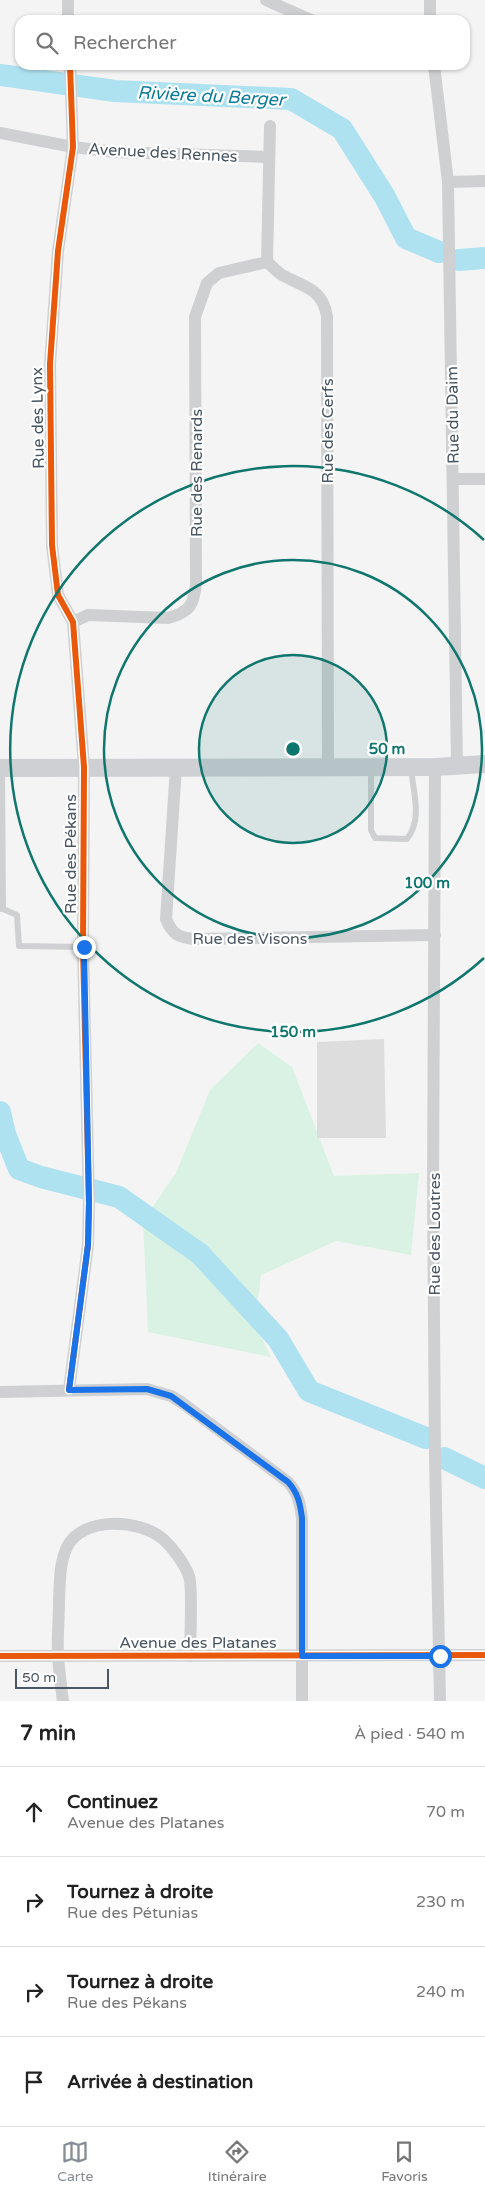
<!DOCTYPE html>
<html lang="fr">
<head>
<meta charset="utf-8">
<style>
  body { margin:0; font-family:"Varela Round",sans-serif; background:#f6f6f6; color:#222 }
  .scale { position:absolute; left:15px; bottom:12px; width:94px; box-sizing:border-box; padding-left:5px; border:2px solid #4a5661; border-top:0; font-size:14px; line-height:18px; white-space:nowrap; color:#4a5661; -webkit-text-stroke:4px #fff; paint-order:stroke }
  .stop { position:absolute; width:15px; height:15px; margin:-11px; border:4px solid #1a73e8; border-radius:50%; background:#fff }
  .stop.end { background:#1a73e8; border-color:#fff; box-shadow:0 1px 5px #0008 }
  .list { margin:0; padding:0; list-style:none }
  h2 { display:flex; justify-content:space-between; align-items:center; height:65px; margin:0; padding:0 20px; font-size:21px }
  h2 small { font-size:16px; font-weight:400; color:#767676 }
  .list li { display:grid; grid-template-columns:32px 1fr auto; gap:15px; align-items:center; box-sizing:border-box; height:90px; padding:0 20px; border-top:1px solid #e0e0e0 }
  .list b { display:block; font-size:19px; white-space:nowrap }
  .list p { margin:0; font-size:16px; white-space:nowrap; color:#767676 }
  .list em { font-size:16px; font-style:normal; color:#767676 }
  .icon { flex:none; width:28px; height:28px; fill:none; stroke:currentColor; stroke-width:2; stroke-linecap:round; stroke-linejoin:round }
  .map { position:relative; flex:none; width:485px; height:1701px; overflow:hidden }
  .search { position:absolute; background:#fff; box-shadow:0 1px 4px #0004; left:15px; right:15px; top:15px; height:55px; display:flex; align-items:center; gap:12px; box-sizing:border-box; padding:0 18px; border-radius:15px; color:#767676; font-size:19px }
  .sheet { height:425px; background:#fff }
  nav { display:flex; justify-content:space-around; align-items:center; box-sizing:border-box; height:70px; border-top:1px solid #e0e0e0; background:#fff; font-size:14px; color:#767676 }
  nav a { display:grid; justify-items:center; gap:2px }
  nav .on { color:#868d94 }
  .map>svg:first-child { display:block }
  .green { fill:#d9f2e3 }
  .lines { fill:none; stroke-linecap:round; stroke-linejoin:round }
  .river { stroke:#aee2f0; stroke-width:22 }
  .building { fill:#ddddde }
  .lane { stroke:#ced0d2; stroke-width:6 }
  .street { stroke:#ced0d2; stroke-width:12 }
  .secondary { stroke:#ced0d4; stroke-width:18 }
  .cycleway-casing { stroke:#fff; stroke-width:9 }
  .cycleway { stroke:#e8590c; stroke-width:6 }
  .route { stroke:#1a73e8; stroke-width:6 }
  .ring { fill:none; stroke:#0f766e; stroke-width:2.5 }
  .labels { text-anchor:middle; stroke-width:4.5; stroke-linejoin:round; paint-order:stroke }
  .street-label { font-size:16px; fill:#4a5661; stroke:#fff }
  .water-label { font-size:18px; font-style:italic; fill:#0c7c9b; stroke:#fff }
  .centre { fill:#0f766e; stroke:#fff; stroke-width:2.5 }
  .ring-label { font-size:15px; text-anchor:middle; font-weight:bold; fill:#0f766e; stroke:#fff; stroke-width:4.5; stroke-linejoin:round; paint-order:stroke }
</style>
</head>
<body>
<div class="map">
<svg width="485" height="1701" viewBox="0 0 485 1701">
  <rect width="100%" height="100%" fill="#f4f4f4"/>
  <!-- green -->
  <path class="green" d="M258,1043l34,24 42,109 85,-3 -8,82 -75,-14 -75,34 -6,49 16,33 -123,-25 -5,-111 33,-48 34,-83z"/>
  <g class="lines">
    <!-- river -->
    <g class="river">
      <path d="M0,75l115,16 176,8 51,30 43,68 21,41 33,14"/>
      <path d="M459,260l26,-2"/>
      <path d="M0,1112l5,22 14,35 22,8 78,20 81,57 78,85 31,52 117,47"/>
      <path d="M444,1458l41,20"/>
    </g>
  </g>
  <!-- building -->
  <path class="building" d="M384,1039l2,99h-69v-96z"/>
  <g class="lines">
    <!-- lane -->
    <g class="lane">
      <path d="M371,768v62l4,8 32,1c16,-20 6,-47 4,-71"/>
      <path d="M0,909h3l-1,-139"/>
      <path d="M3,909l14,6 2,31 64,1"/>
    </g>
    <!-- street -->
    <g class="street">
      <path d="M68,0v20"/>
      <path d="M266,0l45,20"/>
      <path d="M430,0v20"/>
      <path d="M434,65l14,117 9,584"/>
      <path d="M270,126l-3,136c5,4 10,10 15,13 22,12 40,13 45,41l1,451"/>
      <path d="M0,133l73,14 41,5 154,5"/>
      <path d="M448,182l37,-1"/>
      <path d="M453,479h32"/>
      <path d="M73,622l15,-7 80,3c22,-6 26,-13 28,-35l-1,-266 12,-34 12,-10 48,-11"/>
      <path d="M176,767l-10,152c6,15 13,19 29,20l240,-4"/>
      <path d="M435,767l-2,422 2,267 5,245"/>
      <path d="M69,1390l19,-145 1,-42 -6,-256 1,-180 -11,-145 -15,-27 -6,-50 -2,-181 8,-113 15,-104 -3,-82"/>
      <path d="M0,1392l147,-3 24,7 10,6 107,80c10,11 12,21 14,36v183"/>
      <path d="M0,1656l485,-1"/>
      <path d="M63,1701c-2,-15 -4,-30 -5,-45 -1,-18 1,-36 1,-54 1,-19 0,-38 8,-55 15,-31 73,-28 96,-8 10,9 21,24 26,37 4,11 1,64 1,80"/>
    </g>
    <!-- secondary -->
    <path class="secondary" d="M0,768l435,-1 50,-3"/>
    <defs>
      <g id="cycleway">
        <path d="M69,1390l19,-145 1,-42 -6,-256 1,-180 -11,-145 -15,-27 -6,-50 -2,-181 8,-113 15,-104 -3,-82"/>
        <path d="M0,1656l485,-1"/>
      </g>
    </defs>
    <!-- cycleway casing -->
    <use href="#cycleway" class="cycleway-casing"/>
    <!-- cycleway -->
    <use href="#cycleway" class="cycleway"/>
  </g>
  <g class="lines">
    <!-- route -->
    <path class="route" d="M84,947l5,256 -1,42 -19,145 78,-1 24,7 117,86c10,11 12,21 14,36v138h138"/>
  </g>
  <!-- distance rings -->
  <circle cx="293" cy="749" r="94" fill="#0f766e" fill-opacity=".12"/>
  <g class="ring">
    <circle cx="293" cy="749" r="94"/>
    <circle cx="293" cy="749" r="189"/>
    <path d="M484 958A283 283 0 1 1 484 540"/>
  </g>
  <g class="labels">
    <!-- street labels -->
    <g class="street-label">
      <text transform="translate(163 152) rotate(3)" y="6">Avenue des Rennes</text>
      <text transform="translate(452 415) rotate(-91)" y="6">Rue du Daim</text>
      <text transform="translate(37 418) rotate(-91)" y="6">Rue des Lynx</text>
      <text transform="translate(327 431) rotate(-90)" y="6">Rue des Cerfs</text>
      <text transform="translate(196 473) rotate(-90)" y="6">Rue des Renards</text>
      <text transform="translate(70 854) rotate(-90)" y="6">Rue des Pékans</text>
      <text x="250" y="944">Rue des Visons</text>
      <text transform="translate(434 1234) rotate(-90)" y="6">Rue des Loutres</text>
      <text x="198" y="1648">Avenue des Platanes</text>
    </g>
    <!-- water labels -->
    <g class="water-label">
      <text transform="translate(211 96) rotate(3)" y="6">Rivière du Berger</text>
    </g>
  </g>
  <circle cx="293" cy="749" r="8" class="centre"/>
  <g class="ring-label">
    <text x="387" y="754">50 m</text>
    <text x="427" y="888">100 m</text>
    <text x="293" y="1037">150 m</text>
  </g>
</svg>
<div class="scale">50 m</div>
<div class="stop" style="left:440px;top:1656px"></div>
<div class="stop end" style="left:84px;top:947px"></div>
<div class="search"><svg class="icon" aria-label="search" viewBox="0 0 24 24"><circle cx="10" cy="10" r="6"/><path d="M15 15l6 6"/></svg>Rechercher</div>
</div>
<section class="sheet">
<h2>7 min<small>À pied · 540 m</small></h2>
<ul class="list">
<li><svg class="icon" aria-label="ahead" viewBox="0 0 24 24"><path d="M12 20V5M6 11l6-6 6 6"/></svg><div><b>Continuez</b><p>Avenue des Platanes</p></div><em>70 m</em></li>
<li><svg class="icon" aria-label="right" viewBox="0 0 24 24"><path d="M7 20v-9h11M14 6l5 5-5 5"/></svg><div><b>Tournez à droite</b><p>Rue des Pétunias</p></div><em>230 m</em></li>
<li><svg class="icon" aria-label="right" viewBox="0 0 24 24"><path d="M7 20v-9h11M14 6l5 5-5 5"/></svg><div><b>Tournez à droite</b><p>Rue des Pékans</p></div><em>240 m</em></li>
<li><svg class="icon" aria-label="arrive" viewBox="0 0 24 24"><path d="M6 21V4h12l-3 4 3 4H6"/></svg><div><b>Arrivée à destination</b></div></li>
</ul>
</section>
<nav>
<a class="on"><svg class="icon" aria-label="map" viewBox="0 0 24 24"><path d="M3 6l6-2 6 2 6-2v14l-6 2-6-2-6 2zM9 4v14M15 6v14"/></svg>Carte</a>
<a><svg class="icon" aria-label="directions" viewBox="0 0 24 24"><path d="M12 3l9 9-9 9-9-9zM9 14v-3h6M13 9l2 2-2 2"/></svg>Itinéraire</a>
<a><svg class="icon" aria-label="saved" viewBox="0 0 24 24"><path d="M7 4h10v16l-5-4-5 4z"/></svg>Favoris</a>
</nav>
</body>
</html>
